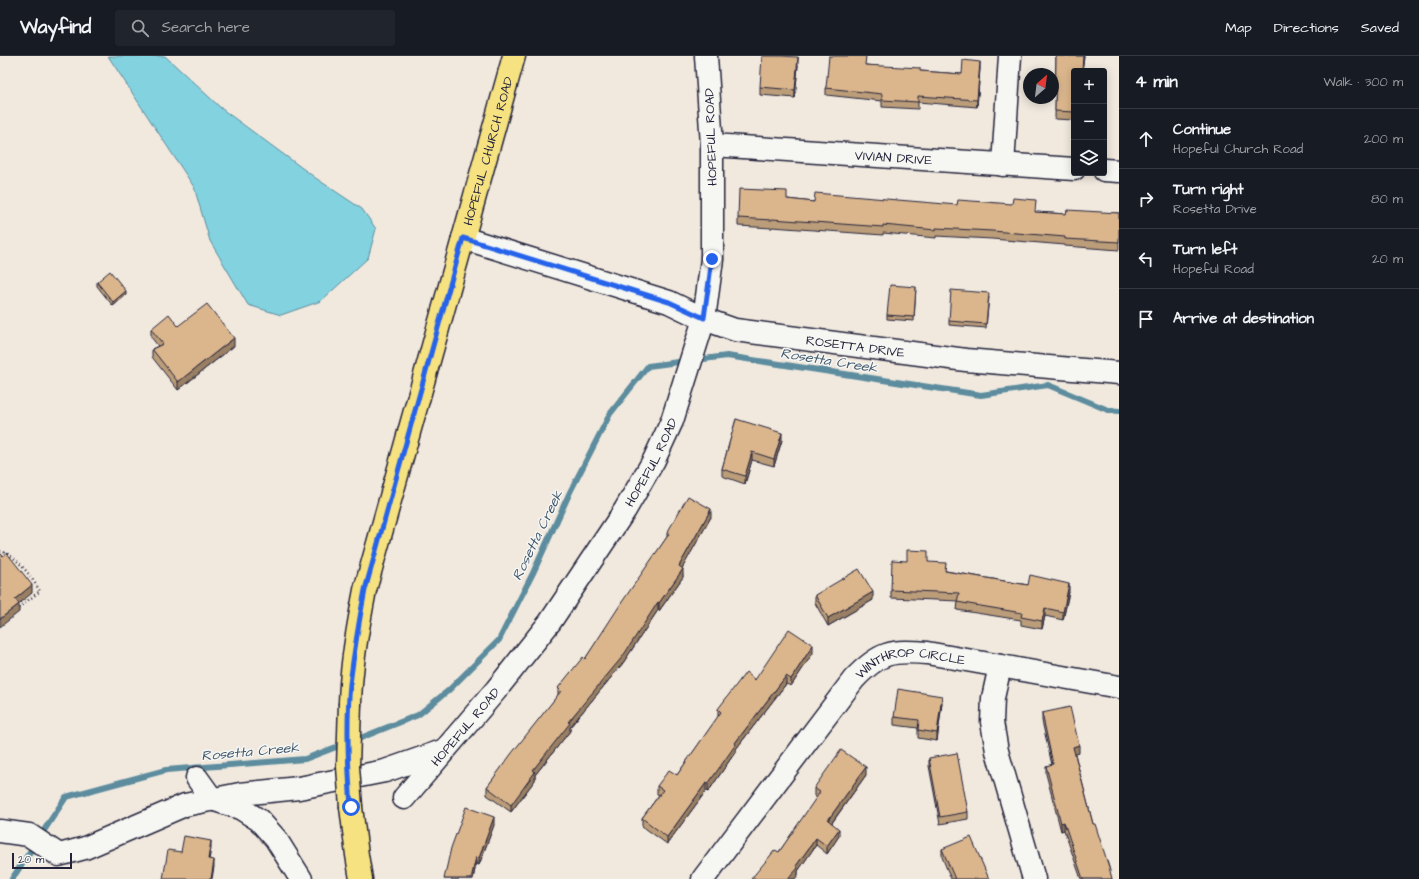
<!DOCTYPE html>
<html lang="en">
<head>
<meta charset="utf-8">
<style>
  body { margin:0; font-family:"Architects Daughter",sans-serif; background:#20242c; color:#f1f3f6 }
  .controls { position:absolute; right:12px; top:12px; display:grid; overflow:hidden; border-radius:4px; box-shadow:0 2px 10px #0003 }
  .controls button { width:36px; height:36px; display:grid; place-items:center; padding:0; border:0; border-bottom:1px solid #363941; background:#171b24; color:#f1f3f6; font:20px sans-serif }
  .compass { position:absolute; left:1023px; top:12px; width:36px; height:36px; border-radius:50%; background:#171b24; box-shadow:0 2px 10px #0003; rotate:28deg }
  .scale { position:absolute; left:12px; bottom:10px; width:60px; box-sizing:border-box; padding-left:4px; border:2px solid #22223b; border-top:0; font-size:11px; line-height:14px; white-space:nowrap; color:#22223b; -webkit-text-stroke:3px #f6f6f2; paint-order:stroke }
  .stop { position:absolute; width:12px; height:12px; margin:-9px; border:3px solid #2563eb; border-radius:50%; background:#fff }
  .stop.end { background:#2563eb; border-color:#fff; box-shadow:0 1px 4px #0008 }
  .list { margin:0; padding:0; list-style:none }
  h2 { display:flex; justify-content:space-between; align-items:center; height:52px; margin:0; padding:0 16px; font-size:17px }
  h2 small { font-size:13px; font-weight:400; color:#9ea1a6 }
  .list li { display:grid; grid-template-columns:26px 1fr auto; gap:12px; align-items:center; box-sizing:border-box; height:60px; padding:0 16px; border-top:1px solid #363941 }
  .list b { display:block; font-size:15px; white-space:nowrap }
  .list p { margin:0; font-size:13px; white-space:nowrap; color:#9ea1a6 }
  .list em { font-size:13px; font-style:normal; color:#9ea1a6 }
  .icon { flex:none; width:22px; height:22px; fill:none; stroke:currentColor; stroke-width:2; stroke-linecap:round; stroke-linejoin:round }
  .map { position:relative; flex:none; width:1119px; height:823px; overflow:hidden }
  header { display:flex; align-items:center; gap:24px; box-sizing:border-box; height:56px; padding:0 20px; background:#171b24; border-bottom:1px solid #363941 }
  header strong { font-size:19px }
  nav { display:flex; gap:22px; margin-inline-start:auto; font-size:14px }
  .search { width:280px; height:36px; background:#20242c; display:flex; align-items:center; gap:10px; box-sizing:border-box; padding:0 14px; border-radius:4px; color:#9ea1a6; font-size:15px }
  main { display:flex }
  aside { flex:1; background:#171b24 }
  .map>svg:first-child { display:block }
  .water { fill:#83d2e0; stroke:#5c8c9e }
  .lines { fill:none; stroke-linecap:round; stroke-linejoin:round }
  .stream { stroke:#5c8c9e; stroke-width:6 }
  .minor-casing { stroke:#22223b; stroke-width:25 }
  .major-casing { stroke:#22223b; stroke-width:25 }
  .path { stroke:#22223b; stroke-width:2.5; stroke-dasharray:1 3; stroke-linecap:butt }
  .minor { stroke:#f6f6f2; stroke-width:22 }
  .major { stroke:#f6e281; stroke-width:22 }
  .major-bridge-casing { stroke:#22223b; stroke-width:25; stroke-linecap:butt }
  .major-bridge { stroke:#f6e281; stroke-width:22 }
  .wall { fill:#bc9d79; stroke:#22223b }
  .shaded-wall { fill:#997f63; stroke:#22223b }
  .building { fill:#dbb68d; stroke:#22223b }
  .route { stroke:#2563eb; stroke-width:5 }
  .labels { text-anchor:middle; stroke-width:3; stroke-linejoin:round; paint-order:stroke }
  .street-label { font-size:13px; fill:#22223b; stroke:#f6f6f2 }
  .water-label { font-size:14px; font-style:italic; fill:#3f576d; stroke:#f6f6f2 }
</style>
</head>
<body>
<header>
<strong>Wayfind</strong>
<div class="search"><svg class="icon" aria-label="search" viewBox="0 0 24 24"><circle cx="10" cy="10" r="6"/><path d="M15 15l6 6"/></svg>Search here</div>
<nav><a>Map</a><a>Directions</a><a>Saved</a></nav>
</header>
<main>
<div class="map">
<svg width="1119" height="823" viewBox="0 0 1119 823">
  <rect width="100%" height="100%" fill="#f1e9de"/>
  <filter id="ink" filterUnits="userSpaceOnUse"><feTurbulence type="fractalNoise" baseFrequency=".025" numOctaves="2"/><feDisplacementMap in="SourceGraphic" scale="8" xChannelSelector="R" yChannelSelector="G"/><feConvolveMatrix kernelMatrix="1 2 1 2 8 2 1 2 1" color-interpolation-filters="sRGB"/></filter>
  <g filter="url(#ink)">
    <!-- water -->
    <path class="water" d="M108,0h57l57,53 95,70 45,30 14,20 -8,29 -47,43 -40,14 -33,-10 -38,-64 -16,-54z"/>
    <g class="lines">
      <!-- stream -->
      <g class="stream">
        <path d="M696,304l31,-4 254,39 67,-10 60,25 11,1"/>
        <path d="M353,685l65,-26 31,-25 50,-50 34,-67 37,-81 40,-78 38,-48 38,-5"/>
        <path d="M12,823l54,-82 100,-27 139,-11 39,-15"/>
      </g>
      <defs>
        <g id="minor">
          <path id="s1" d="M712,89l362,24"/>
          <path d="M1003,109l7,-109"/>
          <path d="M1104,114l15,1"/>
          <path id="s2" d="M463,182l206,64 35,17 31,11 231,30 153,13"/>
          <path d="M1000,610l-7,32 -1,24 5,29 37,128"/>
          <path d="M197,722l15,21 28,9 19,12 17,19 25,40"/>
          <path id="s3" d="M404,742l92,-108 54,-68 75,-112 29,-50 18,-39 32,-102 8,-60v-114l-6,-89"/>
          <path d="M0,775l29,4 30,20 26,-7 100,-43 55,-11 59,-6 86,-17 57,-20"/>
          <path id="s4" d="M703,823l151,-200c26,-27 37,-29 73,-26l192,34"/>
        </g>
        <g id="major">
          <path id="s5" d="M350,647c1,-38 8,-76 15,-113l149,-534"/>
          <path d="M351,751l6,48 4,24"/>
        </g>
      </defs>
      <!-- minor casing -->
      <use href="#minor" class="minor-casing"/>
      <!-- major casing -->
      <use href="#major" class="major-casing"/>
      <!-- path -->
      <path class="path" d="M0,495c17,4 31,26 40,40l-23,18"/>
      <!-- minor -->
      <use href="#minor" class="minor"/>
      <!-- major -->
      <use href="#major" class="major"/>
      <defs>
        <path id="major-bridge" d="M350,647l-2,64 3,40"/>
      </defs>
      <!-- major-bridge casing -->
      <use href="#major-bridge" class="major-bridge-casing"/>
      <!-- major-bridge -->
      <use href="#major-bridge" class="major-bridge"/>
    </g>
    <!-- wall -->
    <g class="wall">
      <path d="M1056,0h28l-2,15h-8v49l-19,-1z"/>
      <path d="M798,9l-3,33 -35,-3v-8z"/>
      <path d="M866,9l54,6 42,3 18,-6 -3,39 -59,-5v7l-36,-2v-6l-56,-6v-7z"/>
      <path d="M787,143l27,3 222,10 30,2 53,-1v37l-54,-4v-1l-73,-6 -56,-3v2l-53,-5v2l-111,-8v1l-34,-2v-8z"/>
      <path d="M97,226l29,13 -13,11 -16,-20z"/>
      <path d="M916,231l-2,34 -27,-2v-4z"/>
      <path d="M989,241l-3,31 -37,-3v-4z"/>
      <path d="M178,270l56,20 -56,44 -26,-33v-8l6,-3 -7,-9v-8z"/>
      <path d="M736,363l46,21 -8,26 -22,-6 -7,24 -23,-8v-7z"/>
      <path d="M711,461l-29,51 1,9 -24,34 -1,-1 -35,53 -53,64v4l-35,44v5l-24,32 -24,-17v-8l71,-92v-7l27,-29 82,-122v-4z"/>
      <path d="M928,506l18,9 123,21 -6,28 -18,-4 -3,13 -21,-4v-5l-64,-10 1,-9 -67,-3v-8z"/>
      <path d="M815,539l58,5 -45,26 -13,-23z"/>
      <path d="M813,597l-22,33 -5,-2 -50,65v2l-28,41 -2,-1 -39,53 -25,-18v-8l17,-23 -2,-1v-8l20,-11 41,-58v-8l37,-29z"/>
      <path d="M942,647l-5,38 -19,-3v-10l-24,-3v-8z"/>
      <path d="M1042,657l37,40 -4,1 18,70 19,55h-31l-17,-49 -3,1 -15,-57v-8l6,-1 -10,-44z"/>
      <path d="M929,702l39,54v7l-28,5 -11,-58z"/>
      <path d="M866,719l-34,48 7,13 -12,18 -11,-9 -18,26v4l-19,-23 38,-54 -3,-2v-8z"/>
      <path d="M494,769l-15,40 -3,-1 -3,15h-29z"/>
      <path d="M942,793l47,30h-38l-9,-22z"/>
    </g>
    <!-- shaded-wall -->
    <g class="shaded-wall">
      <path d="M1083,0h1l-2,15z"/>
      <path d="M798,1v8l-3,33v-8z"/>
      <path d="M980,6v6l-3,39v-7z"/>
      <path d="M126,235v4l-13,11v-4z"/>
      <path d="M234,282v8l-56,44v-8z"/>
      <path d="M782,377v7l-8,26v-7z"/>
      <path d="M752,396v8l-7,24v-8z"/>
      <path d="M711,453v8l-32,57v-8z"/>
      <path d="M683,513v8l-24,34v-8z"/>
      <path d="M1069,528v8l-6,28v-8z"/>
      <path d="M32,529v8l-17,14v-8z"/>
      <path d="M873,536v8l-45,26v-8z"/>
      <path d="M658,546v8l-35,53 -53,64v4l-35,44v5l-24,32v-7l22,-35z"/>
      <path d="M19,548v8l-19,15v-8z"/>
      <path d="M1045,552v8l-3,13v-8z"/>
      <path d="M813,589v8l-22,33v-7z"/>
      <path d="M786,620v8l-50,65v2l-28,41v-8l27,-41z"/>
      <path d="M942,640v7l-5,38v-8z"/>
      <path d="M1079,689v8l-6,2v-8z"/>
      <path d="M866,711v8l-38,53v-8z"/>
      <path d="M706,727v8l-39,53v-7z"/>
      <path d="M494,761v8l-15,40v-7z"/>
      <path d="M1064,766v8l-3,1v-8z"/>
      <path d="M839,773v7l-12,18v-8z"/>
      <path d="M816,782v7l-18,26v4l-3,4h-7l8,-13z"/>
      <path d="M211,785v8l-3,17v-7z"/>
      <path d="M476,801v7l-3,15h-2z"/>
      <path d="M214,804v7l-2,12h-1z"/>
    </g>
    <!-- building -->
    <g class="building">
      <path d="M762,0h18l18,1 -3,33 -35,-3z"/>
      <path d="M829,0h37l-1,9 55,3v3l42,3 1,-14 17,2 -3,38 -59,-4v6l-36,-2v-6l-56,-6z"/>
      <path d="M1056,0h27l-1,15h-8v41l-19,-1z"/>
      <path d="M739,133l48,2v8l27,3 1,-9 142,12 1,-5 54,4 1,-6 23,2 -1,12 31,2 1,-4 52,3v29l-54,-3v-2l-73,-6 -56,-3v2l-53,-5v2l-111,-8v1l-34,-2z"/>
      <path d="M110,215l16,20 -13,11 -16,-20z"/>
      <path d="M890,229l26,2 -2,30 -27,-2z"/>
      <path d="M951,234l38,3 -3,31 -37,-3z"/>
      <path d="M207,248l27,34 -56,44 -26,-33 11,-5 -12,-15 18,-15 9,12z"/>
      <path d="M736,363l46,14 -8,26 -22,-7 -7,24 -23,-7z"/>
      <path d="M688,440l23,13 -32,57 4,3 -24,34 -1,-1 -35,54 -55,66 2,1 -37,47 2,2 -24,33 -24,-18 25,-34 49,-62 -3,-3 25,-31 2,2 37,-57 47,-68 -2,-1z"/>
      <path d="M907,494l21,1v11l18,1 -1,8 83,14 2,-10 39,9 -6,28 -18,-4 -3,13 -21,-4 1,-4 -65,-11 2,-9 -68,-3 1,-30 15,1z"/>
      <path d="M0,497l3,3 4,-3 25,32 -17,14 4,5 -19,15z"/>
      <path d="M859,513l14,23 -45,26 -13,-23z"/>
      <path d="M789,573l24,16 -22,34 -5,-3 -51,67 1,1 -28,40 -2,-1 -39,54 -25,-19 21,-28 -6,-4 12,-16 8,5 44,-63 -3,-3 28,-37 9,8z"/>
      <path d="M898,633l44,7 -5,37 -19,-3 1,-10 -25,-3z"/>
      <path d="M1070,651l9,38 -6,2 20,77h2l14,43 3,12h-29l-19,-57 -3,1 -15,-57 7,-2 -11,-51z"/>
      <path d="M841,694l25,17 -38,53 11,9 -12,17 -11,-8 -20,28 2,2 -10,11h-37l24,-29 4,2 41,-60 -6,-4z"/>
      <path d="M957,697l11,59 -28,5 -11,-59z"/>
      <path d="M466,751l28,10 -15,41 -3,-1 -5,22h-27l7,-31z"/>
      <path d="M184,780l27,5 -3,18 6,1 -3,19h-48l5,-29 13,2z"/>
      <path d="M971,781l18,42h-34l-13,-30z"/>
    </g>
  </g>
  <g class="lines" filter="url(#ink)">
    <!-- route -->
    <path class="route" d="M351,751c-3,-41 -5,-82 -1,-123 4,-32 9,-63 15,-94l98,-352 206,64 35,16 8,-59"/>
  </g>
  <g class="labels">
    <!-- street labels -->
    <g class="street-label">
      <text transform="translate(710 81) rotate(-92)" y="5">HOPEFUL ROAD</text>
      <text dy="5" stroke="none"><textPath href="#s5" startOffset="570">HOPEFUL CHURCH ROAD</textPath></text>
      <text dy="5" stroke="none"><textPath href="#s1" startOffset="182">VIVIAN DRIVE</textPath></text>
      <text dy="5" stroke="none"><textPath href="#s2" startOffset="409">ROSETTA DRIVE</textPath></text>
      <text dy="5" stroke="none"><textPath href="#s3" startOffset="418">HOPEFUL ROAD</textPath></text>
      <text dy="5" stroke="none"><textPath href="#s4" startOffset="313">WINTHROP CIRCLE</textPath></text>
      <text dy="5" stroke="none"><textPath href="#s3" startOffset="94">HOPEFUL ROAD</textPath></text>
    </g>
    <!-- water labels -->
    <g class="water-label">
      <text transform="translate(829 304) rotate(9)" y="5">Rosetta Creek</text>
      <text transform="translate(537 479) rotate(-64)" y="5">Rosetta Creek</text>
      <text transform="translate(250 695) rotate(-5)" y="5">Rosetta Creek</text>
    </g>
  </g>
</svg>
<div class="controls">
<button>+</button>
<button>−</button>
<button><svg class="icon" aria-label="layers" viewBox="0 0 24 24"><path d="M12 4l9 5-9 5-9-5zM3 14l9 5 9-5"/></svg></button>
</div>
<svg class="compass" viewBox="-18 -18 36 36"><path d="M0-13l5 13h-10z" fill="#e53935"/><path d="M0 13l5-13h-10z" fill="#9ea1a6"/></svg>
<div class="scale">20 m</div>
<div class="stop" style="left:351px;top:751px"></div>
<div class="stop end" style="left:712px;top:203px"></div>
</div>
<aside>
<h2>4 min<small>Walk · 300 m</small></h2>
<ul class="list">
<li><svg class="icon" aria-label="ahead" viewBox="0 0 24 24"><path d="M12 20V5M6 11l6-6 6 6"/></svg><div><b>Continue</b><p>Hopeful Church Road</p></div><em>200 m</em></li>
<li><svg class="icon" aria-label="right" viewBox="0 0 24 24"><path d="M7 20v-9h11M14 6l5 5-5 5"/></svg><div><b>Turn right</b><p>Rosetta Drive</p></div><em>80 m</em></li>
<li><svg class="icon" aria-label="left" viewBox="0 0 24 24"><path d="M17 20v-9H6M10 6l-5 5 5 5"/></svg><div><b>Turn left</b><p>Hopeful Road</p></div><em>20 m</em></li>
<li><svg class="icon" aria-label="arrive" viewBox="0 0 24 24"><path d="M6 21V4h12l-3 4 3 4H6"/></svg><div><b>Arrive at destination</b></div></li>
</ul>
</aside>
</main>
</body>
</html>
